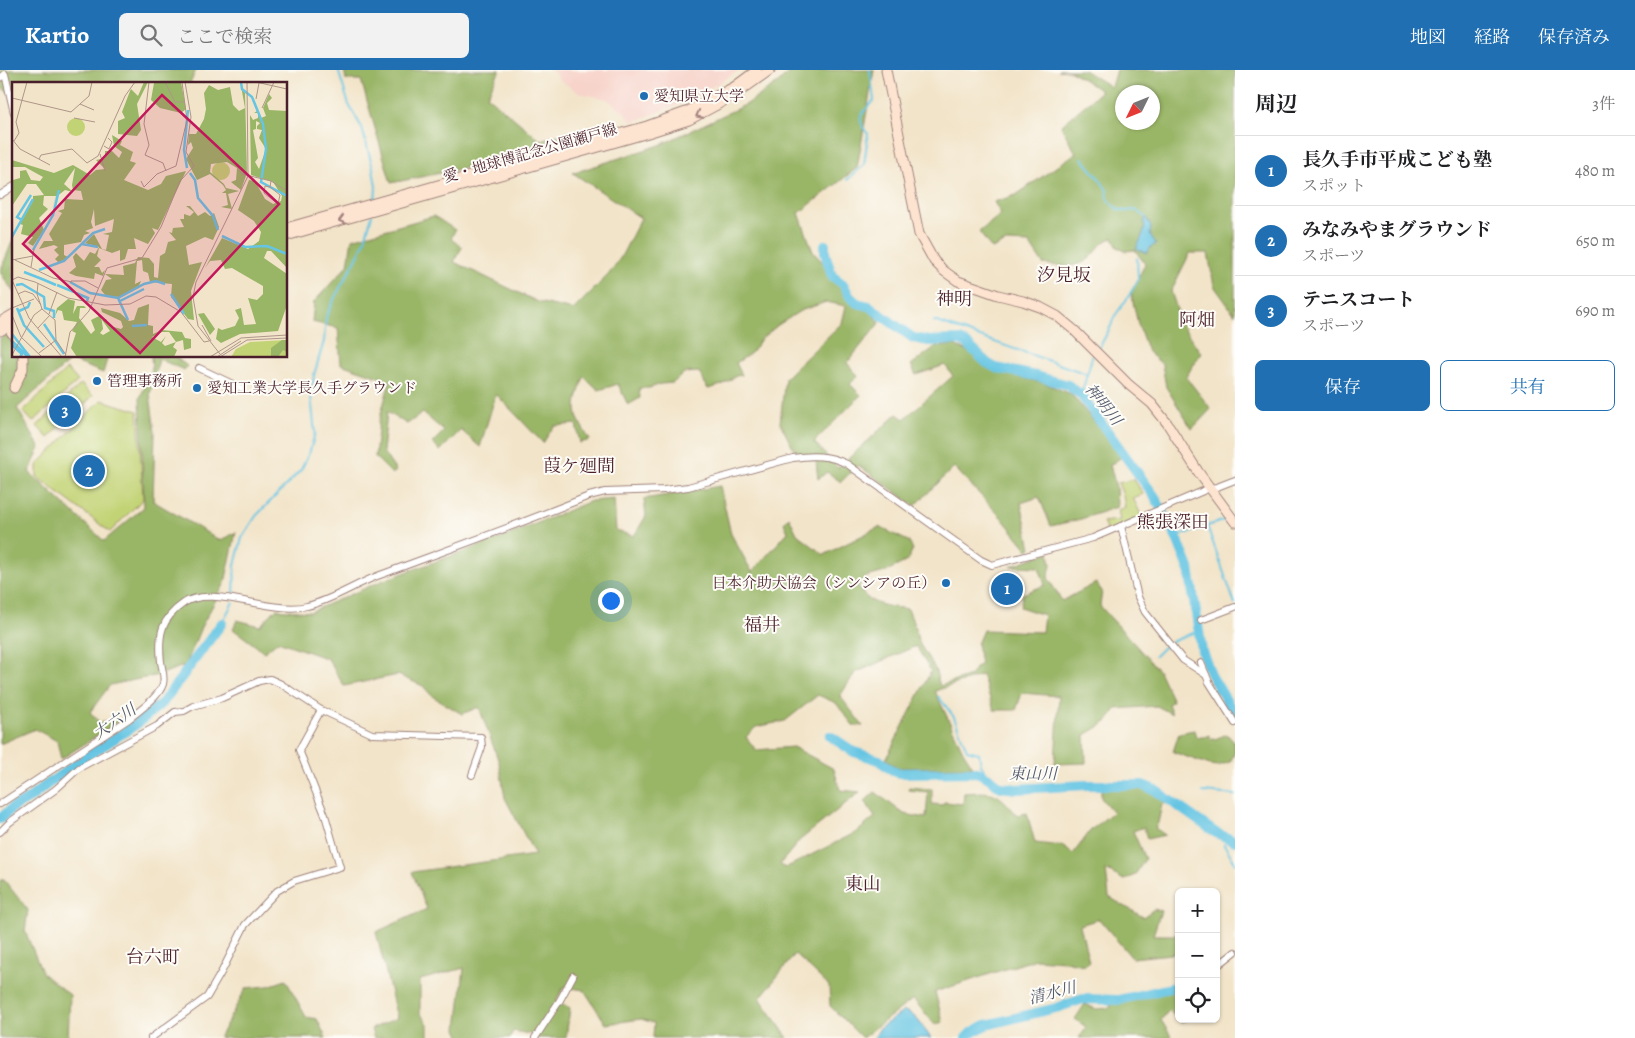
<!DOCTYPE html>
<html lang="ja">
<head>
<meta charset="utf-8">
<style>
  body { margin:0; font-family:Alegreya,"Noto Serif JP",serif; background:#f2f2f2; color:#202124 }
  .controls { position:absolute; right:15px; bottom:15px; display:grid; overflow:hidden; border-radius:8px; box-shadow:0 1px 4px #0004 }
  .controls button { width:45px; height:45px; display:grid; place-items:center; padding:0; border:0; border-bottom:1px solid #e0e0e0; background:#fff; color:#202124; font:25px sans-serif }
  .compass { position:absolute; left:1115px; top:15px; width:45px; height:45px; border-radius:50%; background:#fff; box-shadow:0 1px 4px #0004; rotate:227deg }
  .you { position:absolute; left:610px; top:530px; width:18px; height:18px; margin:-12px; border:4px solid #fff; border-radius:50%; background:#1a73e8; box-shadow:0 0 0 8px #1a73e833 }
  .badge { display:grid; place-items:center; width:32px; height:32px; border-radius:50%; background:#1f6fb2; color:#fff; font-size:16px; font-weight:700 }
  .pin { position:absolute; translate:-50% -50%; border:2px solid #fff; box-shadow:0 1px 5px #0006 }
  .list { margin:0; padding:0; list-style:none }
  h2 { display:flex; justify-content:space-between; align-items:center; height:65px; margin:0; padding:0 20px; font-size:21px }
  h2 small { font-size:16px; font-weight:400; color:#757577 }
  .list li { display:grid; grid-template-columns:32px 1fr auto; gap:15px; align-items:center; box-sizing:border-box; height:70px; padding:0 20px; border-top:1px solid #e0e0e0 }
  .list b { display:block; font-size:19px; white-space:nowrap }
  .list p { margin:0; font-size:16px; white-space:nowrap; color:#757577 }
  .list em { font-size:16px; font-style:normal; color:#757577 }
  .actions { display:flex; gap:10px; padding:15px 20px }
  .actions a { flex:1; padding:11px 0; border:1px solid #1f6fb2; border-radius:8px; text-align:center; font-size:18px; color:#1f6fb2 }
  .actions .main { background:#1f6fb2; color:#fff }
  .icon { flex:none; width:28px; height:28px; fill:none; stroke:currentColor; stroke-width:2; stroke-linecap:round; stroke-linejoin:round }
  .map { position:relative; flex:none; width:1235px; height:968px; overflow:hidden }
  header { display:flex; align-items:center; gap:30px; box-sizing:border-box; height:70px; padding:0 25px; background:#1f6fb2; color:#fff }
  header strong { font-size:24px }
  nav { display:flex; gap:28px; margin-inline-start:auto; font-size:18px }
  .search { width:350px; height:45px; background:#f2f2f2; display:flex; align-items:center; gap:12px; box-sizing:border-box; padding:0 18px; border-radius:8px; color:#757577; font-size:19px }
  main { display:flex }
  aside { flex:1; background:#fff }
  .map>svg:first-child { display:block }
  .built { fill:#f7d1c8 }
  .green { fill:#c2d375; stroke:#867950 }
  .forest { fill:#99b566; stroke:#726a48; fill-rule:evenodd }
  .water { fill:#65c5e3; stroke:#587287 }
  .lines { fill:none; stroke-linecap:round; stroke-linejoin:round }
  .stream { stroke:#65c5e3; stroke-width:2 }
  .river { stroke:#65c5e3; stroke-width:10 }
  .street-casing { stroke:#9e827a; stroke-width:8 }
  .secondary-casing { stroke:#9e827a; stroke-width:11 }
  .street { stroke:#fff; stroke-width:6 }
  .secondary { stroke:#fde4d1; stroke-width:9 }
  .oneway { stroke:#a4827e }
  .poi-dot { fill:#1f6fb2; stroke:#fdfcf7; stroke-width:2 }
  .labels { text-anchor:middle; stroke-width:4; stroke-linejoin:round; paint-order:stroke }
  .poi-label { font-size:15px; fill:#4a1f2b; stroke:#fdfcf7; text-anchor:start }
  .street-label { font-size:15px; fill:#4a1f2b; stroke:#fdfcf7 }
  .water-label { font-size:16px; font-style:italic; fill:#53596b; stroke:#fdfcf7 }
  .quarter-label { font-size:18px; fill:#4a1f2b; stroke:#fdfcf7 }
  .inset-river { fill:none; stroke:#65c5e3; stroke-width:2.5 }
  .inset-road { fill:none; stroke:#af958a; stroke-width:1 }
  .view { fill:#c2185b; fill-opacity:0.15; stroke:#c2185b; stroke-width:2.5 }
  .inset-edge { fill:none; stroke:#4a1f2b; stroke-width:2.5 }
</style>
</head>
<body>
<header>
<strong>Kartio</strong>
<div class="search"><svg class="icon" aria-label="search" viewBox="0 0 24 24"><circle cx="10" cy="10" r="6"/><path d="M15 15l6 6"/></svg>ここで検索</div>
<nav><a>地図</a><a>経路</a><a>保存済み</a></nav>
</header>
<main>
<div class="map">
<svg width="1235" height="968" viewBox="0 0 1235 968">
  <rect width="100%" height="100%" fill="#fdfcf7"/>
  <filter id="ink" filterUnits="userSpaceOnUse"><feTurbulence type="fractalNoise" baseFrequency=".02" numOctaves="2"/><feDisplacementMap in="SourceGraphic" scale="10" xChannelSelector="R" yChannelSelector="G"/><feConvolveMatrix kernelMatrix="1 2 1 2 8 2 1 2 1" color-interpolation-filters="sRGB"/></filter>
  <filter id="wash" filterUnits="userSpaceOnUse"><feTurbulence type="fractalNoise" baseFrequency=".0096" numOctaves="4" result="noise"/><feDisplacementMap in="SourceGraphic" scale="20" xChannelSelector="R" yChannelSelector="G"/><feGaussianBlur stdDeviation="1.12" result="paint"/><feColorMatrix in="noise" values="0 0 0 0 0 0 0 0 0 0 0 0 0 0 0 0 0 1.4 0 .05"/><feComposite in="paint" operator="in"/></filter>
  <g filter="url(#wash)">
    <rect width="100%" height="100%" fill="#f2e4c9"/>
    <!-- built -->
    <path class="built" d="M552,0h187l-18,12 -41,22 -48,18 -7,-9 -18,-14 -28,-6 -19,-13z"/>
    <!-- green -->
    <g class="green">
      <path d="M67,299l11,12 -45,41 -10,-11z"/>
      <path d="M81,314l12,12 -45,42 -11,-12z"/>
      <path d="M101,330l37,11 5,88 -33,33 -73,-55v-12z"/>
      <path d="M1134,409l9,15 -10,4 9,19 -35,15 -4,-10 17,-2 -2,-10 7,-3 -2,-12 -5,-12z"/>
    </g>
    <!-- forest -->
    <g class="forest">
      <path d="M0,0h196l-6,14h-176v11l-14,-8z"/>
      <path d="M344,0h156l-13,26 53,44 42,-11 6,6 -88,26 -109,22 -30,-103h-15z"/>
      <path d="M791,0h83l-17,98 -58,45 14,39 67,70 -33,41 11,13 -8,8 11,11 -47,47 24,26 59,-54 7,5 49,-43 -8,-11 -29,10 -5,-10 24,-18 19,-2 22,10 10,12 29,9 29,7 27,11 52,62 -13,9 6,22 1,20 -36,12 -30,7 -12,-29 -18,6 10,45 -3,2 -27,-33 -47,-50 -39,39 -57,-41 -17,17 -14,-10 -9,7 -2,-18 -21,-9 -15,-29 5,-45 57,-55 4,-17 -20,-4 -26,9 -22,14 -17,14 -10,14 -15,10 6,12 -6,1 -14,9 -14,4 -9,-17 -15,1 -11,10 -12,1 -12,4h-10l1,10 -12,7 -10,-21 -19,6 -15,-13c-11,31 -12,35 6,63l-10,3 -4,-19 -22,2 -11,17 -47,-49 -16,53 -19,-17 -21,21 -8,-8 12,-12 -21,-18 -16,11 -20,-12 -4,40 13,19 -4,3 -17,-17 4,-36 11,-40 -49,-17 -3,-36 -26,-6 2,-20 34,-37 4,-26 82,-23 21,14 -4,9 11,8 -8,15 84,40 35,8 36,-36 12,-17 20,-39 -68,-45 87,-28 87,-41 31,-21z"/>
      <path d="M1058,0h26l27,17 5,-17h119v245l-21,-29 -6,-33h-18l-19,38 11,34 19,28 -15,24 25,32 -19,20 -26,-42 -4,-23 -14,-12 -10,-28 -7,-31 14,-29 -10,-14 -10,1 -8,-4 -3,-9c-14,3 -13,8 -21,17 -14,15 -33,11 -50,9l-14,-21 -23,-1 -14,7 -13,-17 22,-18 -7,-12 22,-7 60,-42 -15,-27 40,-35 -30,-20zM1122,22h30v30h-30z"/>
      <path d="M14,167v56l-14,-21z"/>
      <path d="M14,261v25h94l-5,17 -32,-13 -54,48 23,40 -11,24 75,69 40,-34 -4,-109 12,-28 -1,-14h23l13,10 -3,4 -25,-11 -9,35 5,39 -2,68 68,40 15,-9 -11,51 -24,44 -15,38 -27,10 -49,10 -20,27 10,11 17,-4 3,2 -59,38 -4,-18 -22,-12 -35,15v-406z"/>
      <path d="M720,416l11,48 21,38 36,-40 -4,-9 5,-6 8,17 27,21 55,-28 29,14 5,8 -6,12 -22,11 -19,5 -8,9c2,3 4,7 7,10 11,10 29,11 43,13l5,13 6,21 16,26 5,17 30,-10 6,-9 5,-3 -4,-20 6,-14 59,2 2,-17 -24,-8 3,-13 22,-9 -6,-18 -28,-1 38,-14 2,13 -3,13 14,23 34,-18 6,8 -2,15 59,65 14,30 -5,3 4,10 -15,-8 -41,3 -9,13 -22,13 1,28 -31,1 4,-68 -37,-3 -6,17h-22l-12,-35 -47,16 28,60 10,16 -75,1 -12,-9 45,-88 -15,-25 -61,27 -15,23 23,30 -10,-1 -17,-22 -18,-8 -33,26 -29,6 -10,10 10,13 37,-3 41,22 6,21 20,2 -60,48 -20,24 5,4 72,-36 18,-15 -10,-16 10,-9 29,22 22,4 2,-26 -20,-2 1,-3 23,2v15l11,1 1,-3 19,2 1,-11c30,-2 33,-2 53,22l10,-2 8,30 27,3 11,8 18,-24 22,-18 -12,-14v-9l3,-3 39,1 11,4 15,12 -7,1 -4,19 -3,5 10,7 -18,4 -3,-12 -11,4 12,28 -10,16 -11,5 -18,-10 3,27 34,20 11,-8 7,2 -8,24h26v16l-8,3 -39,4 -33,-39 -19,6 9,37 -5,3 -19,-4 -29,-2 -101,33 8,30 -8,3 -22,-26 -51,39 -32,-32 -1,-20 -34,-32 -35,44 28,40h-135l1,-15 -13,-4 -35,5 -22,-34 -20,-3 -8,14 14,7 -4,30h-32l1,-3 -22,-4 -3,7h-49l-4,-9 7,-61 -44,12v33l8,11v14h-54l-3,-9 26,-11 -21,-86 51,-23 -15,-37 123,-17 -30,-57 -6,-36 -20,-55 -17,7 -30,-18 -9,-10 -25,-11 -54,11 -16,-27 -50,-18 -14,11 -31,-23 4,-9 23,6 16,-17 34,3 74,-32 115,-41 92,-38 23,-2 2,32 18,5 12,-20 -2,-17z"/>
      <path d="M1194,660l2,7h8l5,-2 2,4h4l12,-5 5,6 3,1v11l-5,10 -12,4 -8,-1 -37,-13 6,-19z"/>
      <path d="M0,810h4l24,30 -3,21 18,43 27,21 -2,43h-68z"/>
      <path d="M286,910l20,37 11,2 9,19h-107l27,-50 22,-2z"/>
      <path d="M1179,917v32h8l-6,4 -12,-13 -8,10 11,18h-93l7,-11 -11,-8 10,-15 11,5 14,-1 2,-6z"/>
    </g>
    <!-- water -->
    <g class="water">
      <path d="M1146,147l5,10 -1,7 6,10 -5,3 -4,6 -11,-4c4,-9 10,-18 8,-28z"/>
      <path d="M904,941c13,3 19,17 27,27h-57l6,-10z"/>
    </g>
    <g class="lines">
      <!-- stream -->
      <g class="stream">
        <path d="M338,0l11,35 13,23 11,40 3,19 -1,14"/>
        <path d="M1082,88l19,23 6,10 1,9 9,9 8,2 10,-1 11,7"/>
        <path d="M847,110l17,-15 4,-31c-14,-17 -6,-20 6,-34l-4,-30"/>
        <path d="M934,251l153,53"/>
        <path d="M1098,280l13,-24 3,-9 13,-18 11,-19 -1,-22"/>
        <path d="M1081,325l12,-41"/>
        <path d="M1228,449l-21,7 28,78"/>
        <path d="M1182,465l24,-8"/>
        <path d="M234,527l1,-32 7,-27 14,-22 45,-46 9,-19 5,-18 -4,-36 3,-22 10,-34 2,-24 9,-20 19,-34 10,-20 8,-28"/>
        <path d="M222,553l11,-21"/>
        <path d="M1171,572l22,-9"/>
        <path d="M1155,586l12,-12"/>
        <path d="M939,627l15,20 13,33 12,3 2,12 8,13"/>
        <path d="M1203,722l32,3"/>
        <path d="M1224,774l11,19"/>
      </g>
      <!-- river -->
      <g class="river">
        <path d="M825,175v8l7,23 11,8 7,13 7,6 12,3 44,32 16,3 31,-1 8,5 19,18 9,5 40,8 32,9 13,10 74,102 23,44 11,27 13,83 9,24 24,40"/>
        <path d="M830,666l24,16 25,8 10,8 9,5 79,-1 12,6 12,9 16,2 70,-4h55l13,5 61,43 19,8"/>
        <path d="M0,749l12,-11 18,-10 15,-12 38,-27 55,-36 25,-21 59,-79"/>
        <path d="M966,968l5,-5 15,-8 70,-17 27,-9 35,1 61,-14"/>
      </g>
    </g>
  </g>
  <g filter="url(#ink)">
    <g class="lines">
      <defs>
        <g id="street">
          <path d="M0,8l5,-4 9,39"/>
          <path d="M0,125l14,-9"/>
          <path d="M199,298l42,20"/>
          <path d="M1121,456l17,71 7,15 38,48 23,15"/>
          <path d="M1201,550l34,-13"/>
          <path d="M1201,593l8,19 26,41"/>
          <path d="M0,734l129,-85c10,-8 30,-22 34,-35 2,-7 -1,-15 -2,-22 -3,-28 0,-43 23,-59 27,-19 88,12 123,3 26,-6 48,-22 73,-31 70,-26 140,-51 209,-79l16,-4 59,-2 24,-3 105,-29c19,-3 36,-3 54,6l134,96 11,5 101,-27 117,-50 7,-1 18,-7"/>
          <path d="M0,762l10,-10 46,-33 23,-21 78,-42 18,-14 9,-1 9,-5 29,-8 37,-17 11,-2 11,5 40,26 51,24 109,3 1,10 -10,28"/>
          <path d="M1216,897l19,-15"/>
          <path d="M151,968l56,-41 15,-26 23,-46 32,-34 17,-10 46,-14 -15,-52 -26,-65 22,-40"/>
          <path d="M535,968l25,-38 13,-24"/>
        </g>
        <g id="secondary">
          <path d="M886,0l33,164 15,27 10,10 14,10 40,14 25,6 17,6 17,9 17,14 54,54 24,20 15,19 32,50 36,49"/>
          <path d="M286,158l361,-102 39,-14 48,-25 23,-17"/>
          <path d="M286,166l362,-103 41,-13 26,-14 24,-14 31,-22"/>
          <path d="M0,252l14,-8"/>
          <path d="M7,256l7,10"/>
          <path d="M0,261l14,-8"/>
          <path d="M14,318l9,-19v-13"/>
        </g>
      </defs>
      <!-- street casing -->
      <use href="#street" class="street-casing"/>
      <!-- secondary casing -->
      <use href="#secondary" class="secondary-casing"/>
      <!-- street -->
      <use href="#street" class="street"/>
      <!-- secondary -->
      <use href="#secondary" class="secondary"/>
    </g>
    <!-- one-way arrows -->
    <defs><path id="oneway-chevron" d="M-2-3.5L2.5 0L-2 3.5" fill="none" stroke-width="1.6" stroke-linecap="round" stroke-linejoin="round" transform="scale(1.25)"/></defs>
    <g class="oneway">
      <use href="#oneway-chevron" transform="translate(699 45) rotate(152)"/>
      <use href="#oneway-chevron" transform="translate(342 150) rotate(164)"/>
    </g>
  </g>
  <!-- markers -->
  <g class="poi-dot">
    <circle cx="644" cy="26" r="5"/>
    <circle cx="97" cy="311" r="5"/>
    <circle cx="197" cy="318" r="5"/>
    <circle cx="946" cy="513" r="5"/>
  </g>
  <g class="labels">
    <!-- poi labels -->
    <g class="poi-label">
      <text x="654" y="31">愛知県立大学</text>
      <text x="107" y="316">管理事務所</text>
      <text x="207" y="323">愛知工業大学長久手グラウンド</text>
      <text x="936" y="518" text-anchor="end">日本介助犬協会（シンシアの丘）</text>
    </g>
    <!-- street labels -->
    <g class="street-label">
      <text transform="translate(530 83) rotate(-16)" y="5">愛・地球博記念公園瀬戸線</text>
    </g>
    <!-- water labels -->
    <g class="water-label">
      <text transform="translate(1104 334) rotate(51)" y="6">神明川</text>
      <text transform="translate(114 651) rotate(-35)" y="6">大六川</text>
      <text x="1033" y="709">東山川</text>
      <text transform="translate(1052 922) rotate(-14)" y="6">清水川</text>
    </g>
    <!-- quarter labels -->
    <g class="quarter-label">
      <text x="1064" y="211">汐見坂</text>
      <text x="954" y="235">神明</text>
      <text x="1197" y="256">阿畑</text>
      <text x="579" y="402">葭ケ廻間</text>
      <text x="1173" y="458">熊張深田</text>
      <text x="762" y="561">福井</text>
      <text x="863" y="820">東山</text>
      <text x="153" y="893">台六町</text>
    </g>
  </g>
  <!-- overview -->
  <g transform="translate(12 12)">
    <rect width="275" height="275" fill="#f2e4c9"/>
    <path d="M55 45a9 9 0 1 1 18 0a9 9 0 1 1-18 0ZM200 89a9 9 0 1 1 18 0a9 9 0 1 1-18 0ZM275,258v17h-56l5,-8 14,-7z" fill="#c2d375"/>
    <path d="M132,0h4l-11,22 4,26 -4,6 -19,-2v-13l7,-3 -3,-6 8,-21 1,-2 7,7zM169,0l5,27 -5,4 -21,-5 -9,-8 3,-17zM197,3l9,5 12,-3 3,18 6,6 6,-3 -4,-22 4,7 2,80 -6,17 -10,-8 5,-2 1,-12 -10,-6 -16,2 -1,8 14,12 2,4 13,3 -11,3 4,15 -11,-2 7,-2 -2,-12h-4l4,-3 -3,-5 -13,-11 -13,6 -11,-21 7,-11 -2,-6 -3,3 1,-11h7l8,-15 2,-10 -2,-16zM257,12l3,4 -5,5 2,7 18,1v157l-16,-17h-4l-3,7 23,16v31l-9,26 -38,3 -19,9 -5,-4 2,-11 4,2 13,-4 4,-8 -4,-8 6,-2 3,17 12,-1 -8,-26 9,2 6,-6v-8l-31,-18 -7,1 -4,-9 -11,1 -5,7 17,-30 26,11 11,-8 2,-9 -7,-11 -16,-11 11,-30 6,1 10,18 8,5 8,-3 1,-5 -9,-14 -22,-7 -1,-60 3,5 5,-2v-5h-4l3,-2 4,7 5,-2 -3,-8zM244,39l4,2 -3,3v3l5,1 -3,8 7,11 -7,20 -4,-7 3,-4 -5,-28 3,-1zM100,53l10,6 -2,4 13,7 -3,9 6,2 -12,17 24,10 13,-6 5,-8 20,-5 -28,59 -6,-2 3,5 -7,11 -14,-6 2,11h-8l-3,10 -5,2v-11l-8,3 -13,-5 -2,8 4,4 -7,7h5l3,6 3,-3 -2,6 -8,-3 -1,6 -18,-3 -7,-3 7,-6 -3,-10 3,-4 8,8 6,-9 5,2 4,-7 -14,-4 9,-9 8,15 4,1 3,-15 -6,-1 9,-2 2,-13 -19,7 -1,-17 -3,13 2,6 -8,3 5,2 -6,2 -3,7 -17,3v10l4,2 -9,6 -4,-4 4,-4 -5,-5 4,-3 -4,-2 -15,4 5,-8h9l-4,-7 13,-21 -4,-2 6,-2 1,-10 18,1 -2,-9 -8,-1 -1,-5 3,-17 -11,16 9,8 -8,-2 -9,7 -4,12 4,-13h-12l-1,9 5,4 -9,9 5,12 -11,16 -5,-3 5,-6 -12,-3 2,-9 -3,-1 13,-23v-5l11,-1 -8,-11h-9l-15,22 1,-26 7,-2v-7l6,-1 5,10 9,1 3,-4 -18,-10h-13v-7l42,13 19,-8 17,10 6,-5 9,-1 -9,-9 9,-2v-7h7l7,7 3,-6 -8,-6zM174,124h4l8,10 7,-4 5,4 4,-3 5,14 -6,13 -8,-3 -19,9 3,19 13,-3 -11,29 3,29 -6,-1 -17,-22 1,-13 -22,-2 -2,-9 -5,-2 -1,-11 -5,1 -2,23 6,-3 -3,7 -19,9 -13,-1 -5,-6 5,-10 6,-1 -7,-5 19,1 -1,-9 12,-3 3,-6 11,1 5,6v13l4,1 2,-22 5,-3 3,-11 8,-2 -7,-8 3,1 1,-5 11,-1 -4,-8h4v-5l6,2 4,-4zM56,217l7,2 -2,13 4,-8h7l2,2h-6l-1,10 12,16 4,-4 -4,-10 10,-5 2,14 -3,4 3,2 7,-4 -8,-11 4,-1 4,7 11,3 2,-2 -2,-6 -19,-9 -1,-4 19,5 9,8 5,-1 4,-12 11,-4 -1,21 5,1v8l9,-4 20,2 3,6 6,1v9l-7,2 -1,-10 -7,2 -7,-10h-7l-10,5 9,5 5,-6 -4,7 3,3 11,-4 -3,5 4,3 -3,7h-97l-6,-9 5,-15 -4,-2 5,-9 -13,-2 -2,-9 -4,-1 -3,6 2,-8zM192,231l11,16 -5,6 -12,-21zM270,258h5v12l-4,-2 -5,7h-7v-9z" fill="#99b566" fill-rule="evenodd"/>
    <path class="inset-river" d="M229,0l1,7 10,8 11,27 3,25 -5,33 26,14M175,86l-3,-18 4,-40M178,91l5,7 3,18 15,18 5,14M10,138l-5,-3 14,-22M210,154l23,11 22,-1 20,8M0,155l21,-38M70,162l16,3M21,168l20,-35 6,-25M27,188l25,-9 29,-28 12,-4M12,190l18,7M30,197l14,6M58,200l20,11 28,5 26,-14 12,-3 9,3M4,203l6,-1 22,13 1,11 9,3v7M45,203l17,7M64,211l12,5 -1,3M159,212l13,20M106,216l10,22M108,219l24,-12M5,226l7,17 20,22M7,229l9,-4 2,-5M32,242l20,30M120,244l15,-1M0,252l18,23M0,259l16,16M0,263l10,9 -2,3"/>
    <path class="inset-road" d="M137,0l-5,42 5,21 -4,10 18,8 3,8M153,0l10,20h10M244,0l31,7M0,16l59,14 18,-16 3,-14M244,17l3,-16M68,22l14,6M250,26l12,-26M62,36l21,4M0,57l8,10 30,16M2,59l5,-8 -3,-11 11,-40M92,64l5,3 3,-7 -4,-4M88,72l5,17M27,77l2,-4 31,-6 15,14 11,-7 27,-60 10,-14M227,88l3,4 29,7 16,10M129,99l3,6 13,-13 19,-8 11,-46 -5,-38M258,105l10,8 -2,9 -14,-11 1,-7 5,1 1,-6M0,178l21,-4M3,178l38,18 19,4M19,185l3,-18M0,198l6,-3 17,5 33,16 37,7 25,-1 16,-8 10,1 25,15 23,30 5,-1M0,198l17,38 33,39M59,199h14l13,7M26,201l-1,11 5,15 13,11 1,20 10,15M6,212l7,-3 8,3 8,11M0,226l22,-9M37,232l8,-22M0,233l9,22 21,20M190,243l9,16M26,246l12,-13M27,271l17,-13M208,272l-22,-28 -5,-29 3,-15 52,-106 -1,-94M0,273l22,-40 8,-6M53,275l5,-25 19,-21 18,-43 35,-10 19,-31 19,-46 14,-15 -8,-14 5,-35 -6,-35M198,275l31,-19 46,-3M205,275l24,-16M208,275l27,-17 40,-2"/>
    <path class="view" d="M150,13l117,109 -139,149 -117,-109z"/>
    <rect width="275" height="275" class="inset-edge"/>
  </g>
</svg>
<div class="controls">
<button>+</button>
<button>−</button>
<button><svg class="icon" aria-label="locate" viewBox="0 0 24 24"><circle cx="12" cy="12" r="6"/><path d="M12 2v4M12 18v4M2 12h4M18 12h4"/></svg></button>
</div>
<svg class="compass" viewBox="-18 -18 36 36"><path d="M0-13l5 13h-10z" fill="#e53935"/><path d="M0 13l5-13h-10z" fill="#757577"/></svg>
<div class="you"></div>
<div class="pin badge" style="left:1007px;top:519px">1</div>
<div class="pin badge" style="left:89px;top:401px">2</div>
<div class="pin badge" style="left:65px;top:341px">3</div>
</div>
<aside>
<h2>周辺<small>3件</small></h2>
<ul class="list">
<li><span class="badge">1</span><div><b>長久手市平成こども塾</b><p>スポット</p></div><em>480 m</em></li>
<li><span class="badge">2</span><div><b>みなみやまグラウンド</b><p>スポーツ</p></div><em>650 m</em></li>
<li><span class="badge">3</span><div><b>テニスコート</b><p>スポーツ</p></div><em>690 m</em></li>
</ul>
<div class="actions"><a class="main">保存</a><a>共有</a></div>
</aside>
</main>
</body>
</html>
